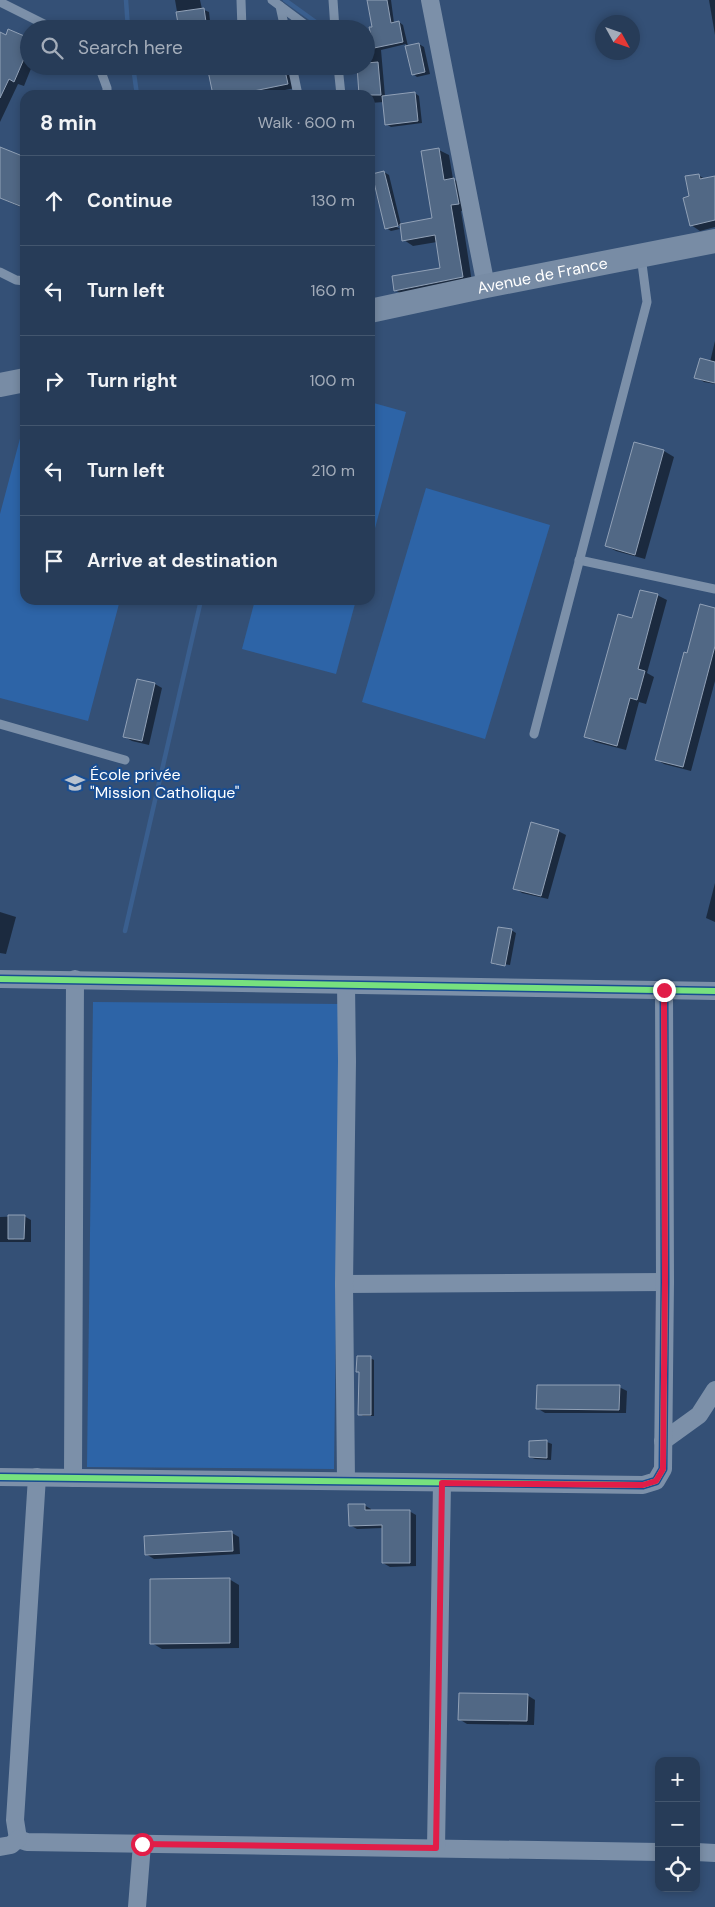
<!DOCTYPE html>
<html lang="en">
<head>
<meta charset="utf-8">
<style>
  body { margin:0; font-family:"DM Sans",sans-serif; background:#334761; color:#f1f3f6 }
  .controls { position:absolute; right:15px; bottom:15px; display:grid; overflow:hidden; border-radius:10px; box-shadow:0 2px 8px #0003 }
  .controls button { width:45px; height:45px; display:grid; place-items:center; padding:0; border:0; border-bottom:1px solid #43566e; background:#273c58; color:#f1f3f6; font:25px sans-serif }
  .compass { position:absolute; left:595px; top:15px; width:45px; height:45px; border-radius:50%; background:#273c58; box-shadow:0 2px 8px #0003; rotate:130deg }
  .stop { position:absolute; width:15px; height:15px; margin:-11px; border:4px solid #e11d48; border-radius:50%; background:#fff }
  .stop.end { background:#e11d48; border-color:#fff; box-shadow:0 1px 5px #0008 }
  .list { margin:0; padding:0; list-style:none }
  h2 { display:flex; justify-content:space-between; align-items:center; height:65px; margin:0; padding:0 20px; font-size:21px }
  h2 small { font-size:16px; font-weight:400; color:#a4adba }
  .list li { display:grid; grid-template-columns:32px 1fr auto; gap:15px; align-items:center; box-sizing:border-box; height:90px; padding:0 20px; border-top:1px solid #43566e }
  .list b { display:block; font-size:19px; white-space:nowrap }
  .list em { font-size:16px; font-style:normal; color:#a4adba }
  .icon { flex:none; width:28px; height:28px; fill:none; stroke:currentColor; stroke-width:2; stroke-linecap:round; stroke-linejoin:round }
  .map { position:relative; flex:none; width:715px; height:1907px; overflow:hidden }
  .search { position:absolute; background:#273c58; box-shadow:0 2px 8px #0003; left:20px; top:20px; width:355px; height:55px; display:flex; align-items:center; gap:12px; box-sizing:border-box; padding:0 18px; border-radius:28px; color:#a4adba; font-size:19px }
  .panel { position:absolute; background:#273c58; box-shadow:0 2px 8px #0003; left:20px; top:90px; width:355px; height:515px; border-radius:15px }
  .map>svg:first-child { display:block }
  .green { fill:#2d64a7 }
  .shadow { fill:#0007 }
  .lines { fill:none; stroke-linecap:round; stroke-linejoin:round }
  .stream { stroke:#3a5f8f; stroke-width:4.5 }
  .building { fill:#516885; stroke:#91a1b7 }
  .service { stroke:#7c90a9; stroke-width:9 }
  .minor { stroke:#7c90a9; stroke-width:18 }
  .secondary { stroke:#788ca5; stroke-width:24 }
  .cycleway-casing { stroke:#194d91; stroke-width:9 }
  .cycleway { stroke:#77e17e; stroke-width:6 }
  .route { stroke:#e11d48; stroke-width:6 }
  .labels { text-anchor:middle; stroke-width:4; stroke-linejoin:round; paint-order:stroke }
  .street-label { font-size:16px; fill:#fff; stroke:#194d91 }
  .poi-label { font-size:16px; fill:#fff; stroke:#194d91; text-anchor:start }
</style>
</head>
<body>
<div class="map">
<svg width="715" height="1907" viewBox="0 0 715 1907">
  <rect width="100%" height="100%" fill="#345076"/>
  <!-- green -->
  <g class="green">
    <path d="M370,402l36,10 -36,135z"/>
    <path d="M22,431l3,1v168h95l-32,121 -88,-23v-184z"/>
    <path d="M426,488l124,37 -65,214 -123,-37z"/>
    <path d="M255,600h101l-20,74 -94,-25z"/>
    <path d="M93,1002l247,2 -6,465 -247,-2z"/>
  </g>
  <!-- shadow -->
  <g class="shadow">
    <path d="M175,0h25l2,9 7,3 2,17h-31z"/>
    <path d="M369,0h22l3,23 5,-1 4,3 5,21 11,-2 5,3 6,27 -13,3 -4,-3 -7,-30 -25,6 4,46 30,-3 4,3 3,27 -31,4 -5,-3 -2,-22 -14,1v-8h-10l-3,-29h9v-31l6,-1 1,-6z"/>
    <path d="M709,0h6v35z"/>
    <path d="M0,34l6,2 23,3v27h3l-8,20 -6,-2 -18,38z"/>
    <path d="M208,66h82l5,22 -35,7h-46z"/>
    <path d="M0,149l25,10v50l-25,-11z"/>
    <path d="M439,150l10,5 4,24 11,6 4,24 -7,2 11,71 -67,14 -10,-6 47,-21 -5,-27 -24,4 -9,-6 -3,-13 -8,-5 -1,2 8,5 -9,2 -5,-3 -2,-56 5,3 12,50 33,-5z"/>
    <path d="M698,175l7,4 10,-2v50l-15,4 -9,-6v-28z"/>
    <path d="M715,341v43l-11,-2 -8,-5 14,-15z"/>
    <path d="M635,443l29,8 10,6 -29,102 -29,-8 -10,-5z"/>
    <path d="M657,595l10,5 -20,73 7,4 -8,27 -7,-2 -13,48 -31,-8 -9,-6 47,-117z"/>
    <path d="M715,609v72l-24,90 -27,-7 -7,-4z"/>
    <path d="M155,684l7,4 -13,57 -17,-4 -7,-4z"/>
    <path d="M558,831l8,4 -18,64 -26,-6 -7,-5z"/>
    <path d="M715,883v39l-9,-4z"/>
    <path d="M0,912l16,5 -10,37 -6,-1z"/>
    <path d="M511,930l5,3 -6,32 -14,-2v2l-3,-2z"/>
    <path d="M24,1216l7,4v22h-31v-25z"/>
    <path d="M370,1358l4,2v56h-11l-3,-2v-41l-3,-2z"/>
    <path d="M619,1387l8,4 -1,22h-81l-8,-5z"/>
    <path d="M547,1442l5,2 -1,16 -16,-1 -5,-2z"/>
    <path d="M364,1505l7,4v2h38l7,4v51l-26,1 -7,-4v-35l-26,1 -7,-4z"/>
    <path d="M232,1533l7,4 1,17 -86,5 -8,-5z"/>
    <path d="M229,1579l10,6v63l-77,1 -10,-6z"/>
    <path d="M527,1695l8,5 -1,25 -67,-1 -8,-5z"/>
  </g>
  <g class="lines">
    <!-- stream -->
    <g class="stream">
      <path d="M126,0l2,29"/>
      <path d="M285,0l39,28"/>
      <path d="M133,66l4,29"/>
      <path d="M125,931l76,-331"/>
    </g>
  </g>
  <!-- building -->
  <g class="building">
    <path d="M367,0h20l4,23 8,-2 4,21 -29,6 -5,-21h3z"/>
    <path d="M204,8l3,21h-28l-3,-17z"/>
    <path d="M8,29l21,9v9l-15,35 -5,-3 -9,19v-66l6,3z"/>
    <path d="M419,43l6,29 -13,3 -7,-29z"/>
    <path d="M378,62l3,33h-22l-2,-29h9v-3z"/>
    <path d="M207,66h77l4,18 -54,11h-21z"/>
    <path d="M415,92l3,29 -33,4 -3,-29z"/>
    <path d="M0,147l25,10v51l-25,-10z"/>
    <path d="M439,148l5,32 10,-2 5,26 -8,1 12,72 -69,14 -2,-15 48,-8 -5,-33 -33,6 -2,-17 32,-6 -11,-67z"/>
    <path d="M384,171l14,55 -13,3 -13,-55z"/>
    <path d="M699,174l1,5 15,-3v44l-25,6 -7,-28 6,-2 -4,-20z"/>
    <path d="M700,358l15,4v21l-21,-5z"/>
    <path d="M634,442l30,8 -29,105 -30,-9z"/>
    <path d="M640,590l18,4 -20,75 7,2 -8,29 -7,-2 -13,48 -33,-9 34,-123 14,4z"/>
    <path d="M700,604l15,4v38l-32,121 -28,-7 29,-108 3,1z"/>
    <path d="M137,679l18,4 -13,58 -19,-4z"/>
    <path d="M531,822l28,8 -18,66 -28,-7z"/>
    <path d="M498,927l14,2 -7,37 -14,-3z"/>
    <path d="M8,1215h17l-1,24h-16z"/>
    <path d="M357,1356h14v59h-13l1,-43h-3z"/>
    <path d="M537,1385h83l-1,25 -83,-1z"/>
    <path d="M547,1440v18l-18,-1v-16z"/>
    <path d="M348,1504h17v6h45v53h-28v-38l-33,1z"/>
    <path d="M232,1531l1,20 -88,4 -1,-19z"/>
    <path d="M230,1578v65l-80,1v-65z"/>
    <path d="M459,1693l69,1 -1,27 -69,-1z"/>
  </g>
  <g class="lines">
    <!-- service -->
    <g class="service">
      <path d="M241,0l1,29"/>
      <path d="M272,0l39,29"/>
      <path d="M333,0l2,29"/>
      <path d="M0,2l54,27"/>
      <path d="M280,6l5,23"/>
      <path d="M99,66l8,22v7"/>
      <path d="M292,66l6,29"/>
      <path d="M338,66l3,29"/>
      <path d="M0,272l16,8 9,1"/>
      <path d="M579,560l136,29"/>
      <path d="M0,724l125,36"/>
      <path d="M534,734l113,-432 -6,-46"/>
    </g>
    <!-- minor -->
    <g class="minor">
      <path d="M430,0l56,286"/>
      <path d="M0,979l715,12"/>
      <path d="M344,1284l321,-2"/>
      <path d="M663,1441l36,-26 16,-25"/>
      <path d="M0,1477l643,8 13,-4 7,-12 2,-187 -1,-292"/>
      <path d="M73,1478l2,-499"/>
      <path d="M346,1481l-2,-197 3,-223 -1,-76"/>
      <path d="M18,1839l9,3 632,10"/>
      <path d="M18,1839l-3,-19 22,-343"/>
      <path d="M0,1847l11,-2 7,-6"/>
      <path d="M436,1848l6,-365"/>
      <path d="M696,1852l19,1"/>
      <path d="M137,1907l5,-63"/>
    </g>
    <!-- secondary -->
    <g class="secondary">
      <path id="s1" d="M370,311l116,-25 229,-45"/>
      <path d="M0,385l25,-5"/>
    </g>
    <defs>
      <g id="cycleway">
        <path d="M0,979l715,12"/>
        <path d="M0,1477l643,8 13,-4 7,-12 2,-187 -1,-292"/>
      </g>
    </defs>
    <!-- cycleway casing -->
    <use href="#cycleway" class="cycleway-casing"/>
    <!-- cycleway -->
    <use href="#cycleway" class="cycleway"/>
  </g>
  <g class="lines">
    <!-- route -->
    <path class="route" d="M142,1844l294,4 6,-365 201,2 13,-4 7,-12 2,-187 -1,-292"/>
  </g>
  <!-- icons -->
  <defs>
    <symbol id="school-bare" viewBox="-9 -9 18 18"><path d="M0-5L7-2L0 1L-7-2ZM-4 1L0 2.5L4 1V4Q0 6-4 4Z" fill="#b8c2cf" stroke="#194d91" stroke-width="2.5" paint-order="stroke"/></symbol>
  </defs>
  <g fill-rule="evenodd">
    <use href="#school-bare" x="61" y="769" width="28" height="28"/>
  </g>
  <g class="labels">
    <!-- street labels -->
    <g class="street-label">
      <text dy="6" stroke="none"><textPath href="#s1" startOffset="176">Avenue de France</textPath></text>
    </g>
    <!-- poi labels -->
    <g class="poi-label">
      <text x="90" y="780">École privée<tspan x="90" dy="18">"Mission Catholique"</tspan></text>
    </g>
  </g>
</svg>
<div class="controls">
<button>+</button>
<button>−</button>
<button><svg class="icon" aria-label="locate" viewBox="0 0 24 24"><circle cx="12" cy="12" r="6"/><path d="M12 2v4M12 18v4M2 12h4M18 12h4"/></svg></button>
</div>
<svg class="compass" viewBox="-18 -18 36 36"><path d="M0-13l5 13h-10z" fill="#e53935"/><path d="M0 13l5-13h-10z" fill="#a4adba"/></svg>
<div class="stop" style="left:142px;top:1844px"></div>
<div class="stop end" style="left:664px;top:990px"></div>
<div class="search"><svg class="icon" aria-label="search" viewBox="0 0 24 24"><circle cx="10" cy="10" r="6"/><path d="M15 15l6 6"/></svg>Search here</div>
<section class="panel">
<h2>8 min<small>Walk · 600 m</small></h2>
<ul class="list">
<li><svg class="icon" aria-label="ahead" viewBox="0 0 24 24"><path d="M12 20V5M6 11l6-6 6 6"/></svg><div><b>Continue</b></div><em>130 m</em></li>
<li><svg class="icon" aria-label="left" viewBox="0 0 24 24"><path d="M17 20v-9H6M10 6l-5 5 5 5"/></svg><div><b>Turn left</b></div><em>160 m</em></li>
<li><svg class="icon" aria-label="right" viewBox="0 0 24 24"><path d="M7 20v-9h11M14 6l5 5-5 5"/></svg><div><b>Turn right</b></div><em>100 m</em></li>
<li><svg class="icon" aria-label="left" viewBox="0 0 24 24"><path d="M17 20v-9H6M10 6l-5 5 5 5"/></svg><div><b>Turn left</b></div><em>210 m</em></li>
<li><svg class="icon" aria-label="arrive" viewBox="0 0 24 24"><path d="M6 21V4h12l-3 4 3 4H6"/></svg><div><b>Arrive at destination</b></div></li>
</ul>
</section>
</div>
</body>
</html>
